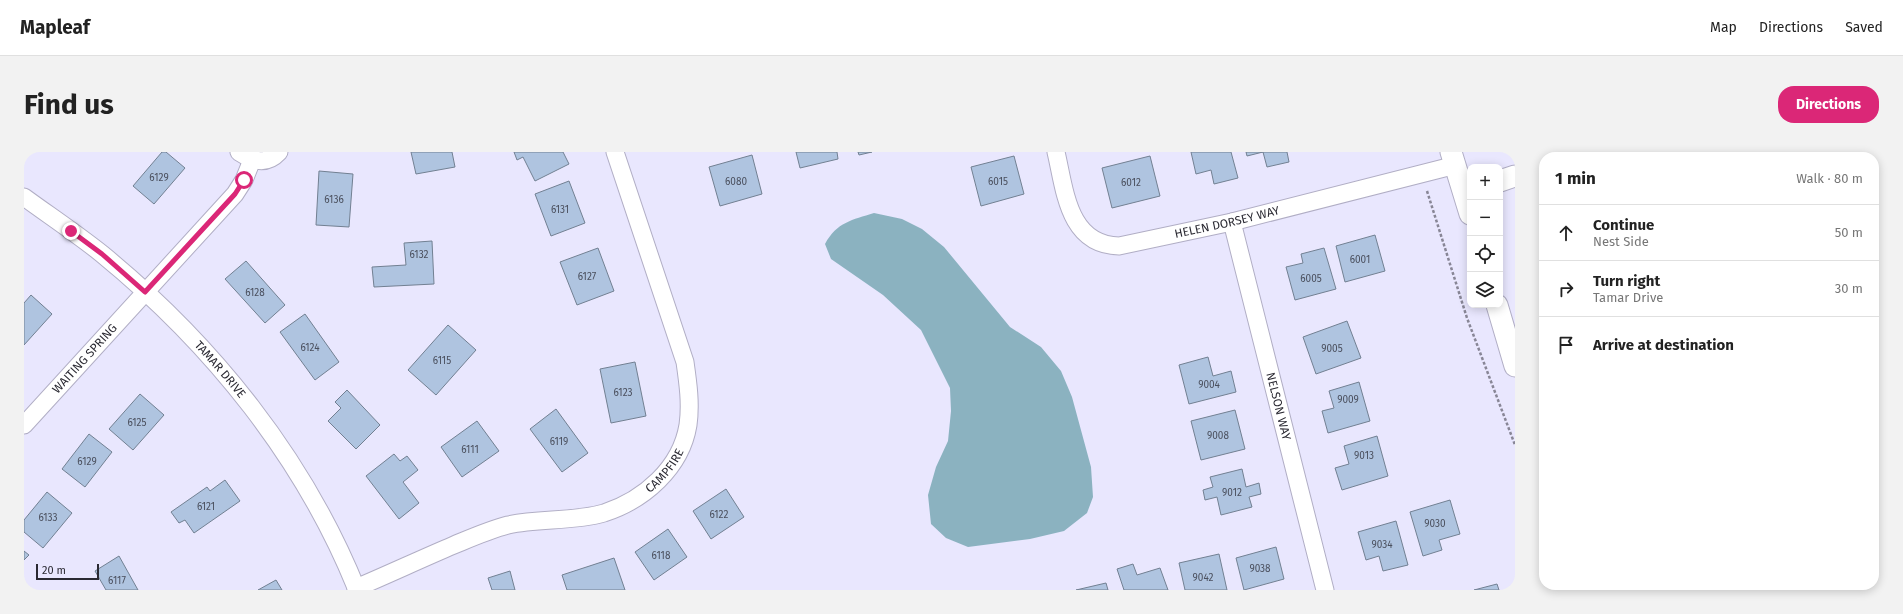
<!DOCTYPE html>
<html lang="en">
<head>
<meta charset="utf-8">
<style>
  body { margin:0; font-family:"Fira Sans",sans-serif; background:#f2f2f2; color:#222 }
  .controls { position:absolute; right:12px; top:12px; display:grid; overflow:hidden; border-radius:8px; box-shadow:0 2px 10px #0003 }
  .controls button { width:36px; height:36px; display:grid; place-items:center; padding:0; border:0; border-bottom:1px solid #e0e0e0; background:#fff; color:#222; font:20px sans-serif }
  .scale { position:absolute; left:12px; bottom:10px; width:63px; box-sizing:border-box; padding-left:4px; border:2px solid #2a2932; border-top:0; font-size:11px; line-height:14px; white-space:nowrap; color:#2a2932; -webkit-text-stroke:3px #e9e7fe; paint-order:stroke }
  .stop { position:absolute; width:12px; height:12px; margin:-9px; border:3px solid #db2777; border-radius:50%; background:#fff }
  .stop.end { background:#db2777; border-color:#fff; box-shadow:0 1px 4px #0008 }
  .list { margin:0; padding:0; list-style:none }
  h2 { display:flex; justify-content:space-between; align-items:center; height:52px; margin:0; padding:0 16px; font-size:17px }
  h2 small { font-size:13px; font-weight:400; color:#767676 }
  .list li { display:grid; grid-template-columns:26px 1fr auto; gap:12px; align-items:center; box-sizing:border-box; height:56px; padding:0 16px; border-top:1px solid #e0e0e0 }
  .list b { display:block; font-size:15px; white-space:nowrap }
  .list p { margin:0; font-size:13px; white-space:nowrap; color:#767676 }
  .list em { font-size:13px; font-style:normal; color:#767676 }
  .icon { flex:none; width:22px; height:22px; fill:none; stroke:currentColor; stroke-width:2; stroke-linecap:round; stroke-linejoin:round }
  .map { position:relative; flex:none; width:1491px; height:438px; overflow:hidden; border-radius:16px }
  header { display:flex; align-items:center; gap:24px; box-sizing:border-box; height:56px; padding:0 20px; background:#fff; border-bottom:1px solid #e0e0e0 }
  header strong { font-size:19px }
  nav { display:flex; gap:22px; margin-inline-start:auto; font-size:14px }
  .intro { display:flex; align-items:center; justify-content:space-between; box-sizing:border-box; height:96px; padding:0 24px }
  h1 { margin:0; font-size:28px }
  .button { padding:10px 18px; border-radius:16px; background:#db2777; color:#fff; font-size:14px; font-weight:700 }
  main { display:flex; gap:24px; padding:0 24px }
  aside { flex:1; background:#fff; border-radius:16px; box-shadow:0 2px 10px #0003 }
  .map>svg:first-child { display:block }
  .water { fill:#8bb2c0 }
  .building { fill:#afc4e0; stroke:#728092 }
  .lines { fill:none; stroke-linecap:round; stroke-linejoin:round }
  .minor-casing { stroke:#b1aec5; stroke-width:19 }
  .tertiary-casing { stroke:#b1aec5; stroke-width:23 }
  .path { stroke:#888696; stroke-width:2.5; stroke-dasharray:3 2; stroke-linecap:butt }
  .minor { stroke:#fff; stroke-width:17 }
  .tertiary { stroke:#fff; stroke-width:21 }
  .route { stroke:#db2777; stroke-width:5 }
  .labels { text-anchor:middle; stroke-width:3; stroke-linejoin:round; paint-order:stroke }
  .number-label { font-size:10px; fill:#4b505e }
  .street-label { font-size:12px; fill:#2a2932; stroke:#e9e7fe }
</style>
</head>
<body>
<header>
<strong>Mapleaf</strong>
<nav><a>Map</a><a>Directions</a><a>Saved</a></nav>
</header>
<div class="intro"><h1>Find us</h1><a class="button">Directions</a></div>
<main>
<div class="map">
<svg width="1491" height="438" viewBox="0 0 1491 438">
  <rect width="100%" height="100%" fill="#e9e7fe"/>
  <!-- water -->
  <path class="water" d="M850,61l28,6 20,10 22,18 66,80 31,20 20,24 11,26 19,70 2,30 -6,16 -23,18 -34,8 -62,8 -22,-9 -15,-14 -3,-29 8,-28 12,-26 3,-30 -1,-23 -29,-58 -38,-35 -52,-36 -6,-15c12,-22 27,-24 49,-31z"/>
  <!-- building -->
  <g class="building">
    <path d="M138,0h4l19,16 -31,36 -21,-18z"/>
    <path d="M387,0h41l3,15 -39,7z"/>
    <path d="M490,0h49l6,12 -34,17 -12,-24 -6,3z"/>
    <path d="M772,0h41l1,7 -38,9z"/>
    <path d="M834,0h14l-13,3z"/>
    <path d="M1167,0h40l7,26 -24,6 -3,-14 -15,4z"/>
    <path d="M1222,0h41l2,10 -22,5 -4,-15 -16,4z"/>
    <path d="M728,3l10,39 -42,12 -11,-39z"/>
    <path d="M990,4l10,38 -43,12 -10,-39z"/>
    <path d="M1126,4l10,40 -48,12 -10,-40z"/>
    <path d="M295,19l34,3 -4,53 -33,-2z"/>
    <path d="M545,29l16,42 -34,13 -16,-42z"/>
    <path d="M1351,83l10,36 -40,11 -9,-36z"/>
    <path d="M408,89l2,43 -60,3 -2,-20 34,-2 -2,-22z"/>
    <path d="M574,96l16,43 -37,14 -17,-43z"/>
    <path d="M1300,96l12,41 -41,11 -9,-33 17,-4 -2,-9z"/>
    <path d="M222,109l39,44 -20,18 -40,-44z"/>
    <path d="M7,143l21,19 -28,31v-42z"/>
    <path d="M281,162l34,48 -24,18 -35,-48z"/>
    <path d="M1323,169l14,37 -45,16 -13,-37z"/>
    <path d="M424,173l28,25 -40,45 -28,-25z"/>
    <path d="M1184,205l5,19 18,-5 5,21 -47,12 -10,-39z"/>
    <path d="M611,210l11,54 -35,7 -11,-54z"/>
    <path d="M1335,230l11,39 -42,12 -6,-22 12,-3 -5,-17z"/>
    <path d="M323,238l33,35 -24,24 -28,-28 13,-13 -6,-6z"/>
    <path d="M116,242l24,21 -31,35 -24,-21z"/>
    <path d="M532,257l32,44 -26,19 -32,-43z"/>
    <path d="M1211,258l10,39 -44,11 -10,-39z"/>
    <path d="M453,269l22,30 -37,26 -21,-30z"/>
    <path d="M65,282l23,18 -27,35 -23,-18z"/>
    <path d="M1353,284l11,40 -46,14 -7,-22 14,-4 -5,-18z"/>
    <path d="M370,302l6,7 7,-5 11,14 -15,12 16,21 -20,16 -33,-43z"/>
    <path d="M1218,317l4,18 13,-4 2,11 -12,3 3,10 -31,8 -4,-18 -12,3 -2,-10 10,-3 -3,-10z"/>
    <path d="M201,328l15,21 -46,32 -9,-13 -6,3 -8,-11 36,-25 3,4z"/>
    <path d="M702,337l18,28 -33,22 -18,-28z"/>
    <path d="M23,340l25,21 -29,35 -19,-16v-12z"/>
    <path d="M1426,348l10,34 -21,6 3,10 -19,6 -13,-44z"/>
    <path d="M1372,369l12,44 -25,6 -4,-15 -13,4 -8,-28z"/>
    <path d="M644,377l19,28 -33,23 -19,-28z"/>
    <path d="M1252,395l8,32 -40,11 -8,-32z"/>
    <path d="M0,399l5,4 -5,5z"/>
    <path d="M1195,402l8,36h-42l-6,-27z"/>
    <path d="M95,404l19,34h-32l-11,-19z"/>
    <path d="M590,406l11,32h-58l-5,-15z"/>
    <path d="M1109,412l4,11 23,-7 8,22h-44l-7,-21z"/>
    <path d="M486,419l5,19h-23l-4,-12z"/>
    <path d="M252,428l6,10h-24z"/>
    <path d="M1082,431l2,7h-32z"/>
    <path d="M1473,432l2,6h-25z"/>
  </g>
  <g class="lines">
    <defs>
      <g id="minor">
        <path d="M215,0c14,9 27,14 40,0"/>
        <path id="s1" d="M1032,0c9,38 12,93 63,94l113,-24 224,-57"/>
        <path id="s2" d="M0,45c26,19 53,37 78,57 110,90 202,204 255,336"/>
        <path id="s3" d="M1208,70l93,368"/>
        <path id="s4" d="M0,273l211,-231 9,-14 8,-20"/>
        <path id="s5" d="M332,436c33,-14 65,-29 98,-43 17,-7 35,-15 54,-20 31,-7 65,-3 96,-12 40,-13 77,-45 84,-88 3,-21 0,-42 -3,-63l-70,-210"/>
      </g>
      <g id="tertiary">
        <path d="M1427,0l19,62"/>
        <path d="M1476,29l15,-5"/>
        <path d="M1473,153l18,61"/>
      </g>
    </defs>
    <!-- minor casing -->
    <use href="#minor" class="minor-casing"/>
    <!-- tertiary casing -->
    <use href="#tertiary" class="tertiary-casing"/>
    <!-- path -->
    <path class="path" d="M1403,39l40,127 48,127"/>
    <!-- minor -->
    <use href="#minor" class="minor"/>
    <!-- tertiary -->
    <use href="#tertiary" class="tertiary"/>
  </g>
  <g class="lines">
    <!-- route -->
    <path class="route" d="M47,79l31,23 43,38 90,-98 9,-14"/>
  </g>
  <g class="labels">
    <!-- number labels -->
    <g class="number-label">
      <text x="135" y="29">6129</text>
      <text x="712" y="33">6080</text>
      <text x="974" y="33">6015</text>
      <text x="1107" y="34">6012</text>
      <text x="310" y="51">6136</text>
      <text x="536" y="61">6131</text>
      <text x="395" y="106">6132</text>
      <text x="1336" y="111">6001</text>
      <text x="563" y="128">6127</text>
      <text x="1287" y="130">6005</text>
      <text x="231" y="144">6128</text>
      <text x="286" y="199">6124</text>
      <text x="1308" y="200">9005</text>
      <text x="418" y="212">6115</text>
      <text x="1185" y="236">9004</text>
      <text x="599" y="244">6123</text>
      <text x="1324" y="251">9009</text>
      <text x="113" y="274">6125</text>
      <text x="1194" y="287">9008</text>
      <text x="535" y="293">6119</text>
      <text x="446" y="301">6111</text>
      <text x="1340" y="307">9013</text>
      <text x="63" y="313">6129</text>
      <text x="1208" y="344">9012</text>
      <text x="182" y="358">6121</text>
      <text x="695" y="366">6122</text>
      <text x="24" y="369">6133</text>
      <text x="1411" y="375">9030</text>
      <text x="1358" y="396">9034</text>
      <text x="637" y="407">6118</text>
      <text x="1236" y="420">9038</text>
      <text x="1179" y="429">9042</text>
      <text x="93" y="432">6117</text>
    </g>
    <!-- street labels -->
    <g class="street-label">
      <text dy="4" stroke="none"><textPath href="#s1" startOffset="235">HELEN DORSEY WAY</textPath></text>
      <text dy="4" stroke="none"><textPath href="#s4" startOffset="90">WAITING SPRING</textPath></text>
      <text dy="4" stroke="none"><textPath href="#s2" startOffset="262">TAMAR DRIVE</textPath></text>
      <text dy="4" stroke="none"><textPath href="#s3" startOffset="190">NELSON WAY</textPath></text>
      <text dy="4" stroke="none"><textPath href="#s5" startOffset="337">CAMPFIRE</textPath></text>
    </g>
  </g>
</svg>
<div class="controls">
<button>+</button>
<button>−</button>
<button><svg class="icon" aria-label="locate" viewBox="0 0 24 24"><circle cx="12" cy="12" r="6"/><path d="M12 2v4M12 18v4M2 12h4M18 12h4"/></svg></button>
<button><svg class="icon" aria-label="layers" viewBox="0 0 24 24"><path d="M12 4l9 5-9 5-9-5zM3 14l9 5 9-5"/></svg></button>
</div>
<div class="scale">20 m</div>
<div class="stop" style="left:220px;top:28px"></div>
<div class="stop end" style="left:47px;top:79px"></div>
</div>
<aside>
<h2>1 min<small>Walk · 80 m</small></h2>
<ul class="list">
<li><svg class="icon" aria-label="ahead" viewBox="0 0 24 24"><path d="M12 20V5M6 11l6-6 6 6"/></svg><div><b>Continue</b><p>Nest Side</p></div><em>50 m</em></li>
<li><svg class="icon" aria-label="right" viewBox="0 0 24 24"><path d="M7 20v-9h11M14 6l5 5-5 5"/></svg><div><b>Turn right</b><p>Tamar Drive</p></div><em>30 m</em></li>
<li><svg class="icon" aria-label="arrive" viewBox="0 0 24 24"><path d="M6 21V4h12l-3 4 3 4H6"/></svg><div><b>Arrive at destination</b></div></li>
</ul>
</aside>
</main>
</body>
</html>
